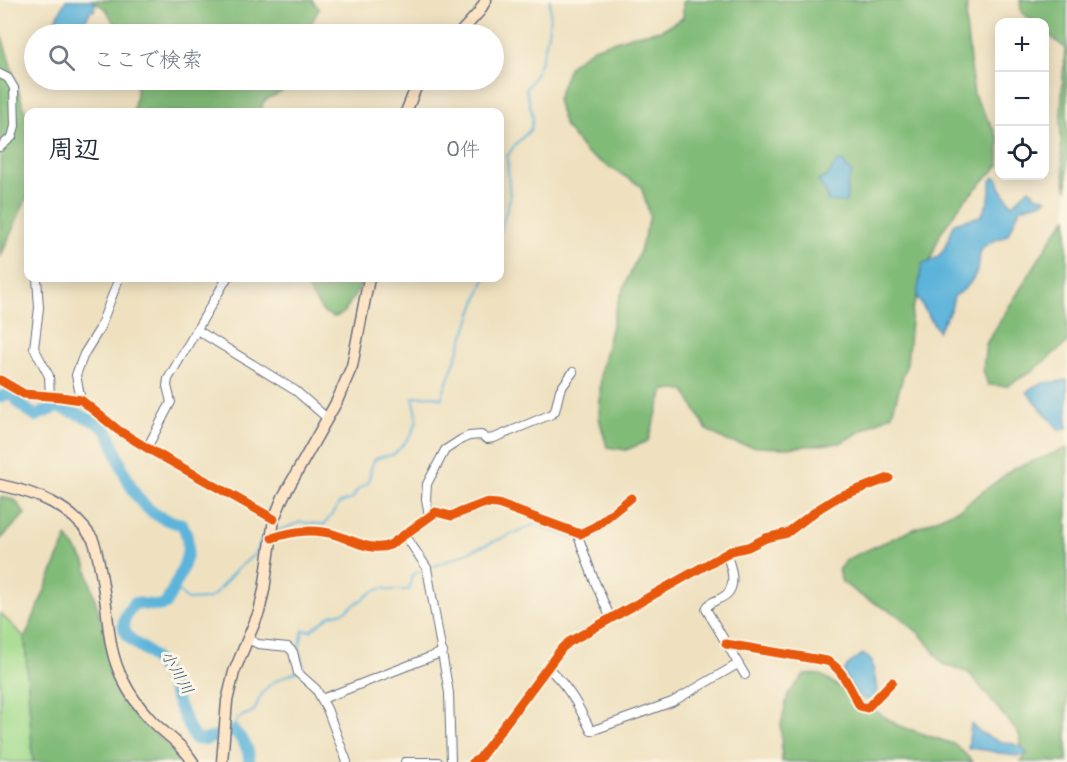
<!DOCTYPE html>
<html lang="ja">
<head>
<meta charset="utf-8">
<style>
  body { margin:0; font-family:Pangolin,"Klee One",sans-serif; background:#f2f2f3; color:#1f2937 }
  .controls { position:absolute; right:18px; top:18px; display:grid; overflow:hidden; border-radius:12px; box-shadow:0 3px 15px #0003 }
  .controls button { width:54px; height:54px; display:grid; place-items:center; padding:0; border:0; border-bottom:2px solid #e0e1e3; background:#fff; color:#1f2937; font:30px sans-serif }
  .list { margin:0; padding:0; list-style:none }
  h2 { display:flex; justify-content:space-between; align-items:center; height:78px; margin:0; padding:0 24px; font-size:26px }
  h2 small { font-size:20px; font-weight:400; color:#747a83 }
  .icon { flex:none; width:33px; height:33px; fill:none; stroke:currentColor; stroke-width:2; stroke-linecap:round; stroke-linejoin:round }
  .map { position:relative; flex:none; width:1067px; height:762px; overflow:hidden }
  .search { position:absolute; background:#fff; box-shadow:0 3px 15px #0003; left:24px; top:24px; width:480px; height:66px; display:flex; align-items:center; gap:15px; box-sizing:border-box; padding:0 21px; border-radius:33px; color:#747a83; font-size:22px }
  .panel { position:absolute; background:#fff; box-shadow:0 3px 15px #0003; left:24px; top:108px; width:480px; height:174px; border-radius:12px }
  .map>svg:first-child { display:block }
  .green { fill:#a2db8d; stroke:#5e8576; stroke-width:1.5 }
  .forest { fill:#81bb78; stroke:#4e756b; stroke-width:1.5 }
  .water { fill:#5db4da; stroke:#3c729c; stroke-width:1.5 }
  .lines { fill:none; stroke-linecap:round; stroke-linejoin:round }
  .stream { stroke:#5db4da; stroke-width:2 }
  .river { stroke:#5db4da; stroke-width:12 }
  .minor-casing { stroke:#656d80; stroke-width:10 }
  .secondary-casing { stroke:#656d80; stroke-width:13 }
  .minor { stroke:#fff; stroke-width:8 }
  .secondary { stroke:#fee5c5; stroke-width:10 }
  .cycleway-casing { stroke:#fcf5e5; stroke-width:13 }
  .cycleway { stroke:#e8590c; stroke-width:9 }
  .labels { text-anchor:middle; stroke-width:6; stroke-linejoin:round; paint-order:stroke }
  .water-label { font-size:16px; font-style:italic; fill:#2f5783; stroke:#fcf5e5 }
</style>
</head>
<body>
<div class="map">
<svg width="1067" height="762" viewBox="0 0 1067 762">
  <rect width="100%" height="100%" fill="#fcf5e5"/>
  <filter id="ink" filterUnits="userSpaceOnUse"><feTurbulence type="fractalNoise" baseFrequency=".0167" numOctaves="2"/><feDisplacementMap in="SourceGraphic" scale="12" xChannelSelector="R" yChannelSelector="G"/><feConvolveMatrix kernelMatrix="1 2 1 2 8 2 1 2 1" color-interpolation-filters="sRGB"/></filter>
  <filter id="wash" filterUnits="userSpaceOnUse"><feTurbulence type="fractalNoise" baseFrequency=".008" numOctaves="4" result="noise"/><feDisplacementMap in="SourceGraphic" scale="24" xChannelSelector="R" yChannelSelector="G"/><feGaussianBlur stdDeviation="1.35" result="paint"/><feColorMatrix in="noise" values="0 0 0 0 0 0 0 0 0 0 0 0 0 0 0 0 0 1.4 0 .05"/><feComposite in="paint" operator="in"/></filter>
  <g filter="url(#wash)">
    <rect width="100%" height="100%" fill="#efe1c0"/>
    <!-- green -->
    <path class="green" d="M0,613l25,25 8,124h-33z"/>
    <!-- forest -->
    <g class="forest">
      <path d="M92,0h220l7,9 -8,15 -2,10h-189l-14,-25z"/>
      <path d="M683,0h284l-1,25 8,70 25,44v26l-38,39 -21,30 -28,76 -5,53 -15,51 -52,29 -54,5 -30,-1 -27,-5 -22,-12 -23,-40h-20l-16,51 -22,9 -19,-3 -8,-29 2,-48 16,-66 23,-53 10,-35 -9,-30 -55,-33 -22,-28 -7,-26 13,-34 24,-17 37,-12 30,-6 22,-12z"/>
      <path d="M1020,0h47v190c-11,-45 -5,-96 -2,-142l-20,-16 -1,-10h-11l-12,-10z"/>
      <path d="M0,30l28,92v73l-28,63z"/>
      <path d="M134,80h147l3,9c-9,11 -24,5 -22,23h-129l4,-23z"/>
      <path d="M1067,218v125l-36,29 -24,14 -19,-1 -5,-15 3,-26 69,-111z"/>
      <path d="M300,278h62c-2,10 -5,14 -11,23 -6,9 -6,15 -18,16l-10,-5z"/>
      <path d="M1067,448v314h-46l3,-4 -5,-24 -50,-61 -26,-9 -22,-29 -25,-21 -33,-17 -21,-15 -4,-12 9,-11 114,-51 52,-39z"/>
      <path d="M0,497l15,3 10,14 -25,26z"/>
      <path d="M67,537l18,25 32,118 21,40 40,33v9h-145l-8,-124z"/>
      <path d="M805,674l16,1 76,50 59,20 17,17h-191l-1,-37 7,-31z"/>
    </g>
    <!-- water -->
    <g class="water">
      <path d="M66,0h26l3,3 -1,8 -3,-1c-7,16 -18,25 -36,24v-13z"/>
      <path d="M837,161l7,1 2,6 6,5 -4,8 -2,21 -18,-1 -4,-12 -6,-8 11,-6z"/>
      <path d="M994,177l4,2 2,8 12,18 17,-16 8,7 10,3c-7,7 -18,4 -26,10 -6,6 -7,18 -13,25 -6,6 -18,6 -24,13 -6,6 -4,10 -5,17 -3,14 -13,26 -25,32l-3,13 -13,22 -21,-34 5,-33c25,-6 24,-22 32,-41l27,-7 8,-16 2,-19z"/>
      <path d="M1067,380v49l-8,1 -32,-38c12,-13 25,-8 40,-12z"/>
      <path d="M863,654l9,7 5,29 -2,5 -7,5c-13,-2 -18,-17 -25,-28l6,-8z"/>
      <path d="M971,724c7,8 15,12 25,16 11,4 24,2 31,13l-1,2c-19,4 -38,-8 -58,-6z"/>
    </g>
    <g class="lines">
      <!-- stream -->
      <g class="stream">
        <path d="M500,232l10,-33 -3,-42 7,-11 17,-17 2,-12 -7,-28c17,-22 26,-62 24,-89"/>
        <path d="M275,532l26,-10 23,3 16,-22 12,-4 6,-10 10,-6c6,-22 0,-26 25,-28 9,-8 24,-24 24,-38 0,-6 -3,-14 -4,-20l22,-1 6,3 44,-121"/>
        <path d="M430,568l106,-44 38,15"/>
        <path d="M174,586l13,14 21,-1 6,-4 22,-25 20,-17 6,-16 5,-2"/>
        <path d="M234,731c2,-19 8,-12 21,-21 8,-29 24,-31 49,-41l-5,-19 4,-20 7,1 21,-16 13,-3 30,-21 10,-3 5,2h20l3,-15 12,-5"/>
      </g>
      <!-- river -->
      <path class="river" d="M0,397l10,-4 12,13 13,10 22,-9c16,6 39,11 50,24 5,7 8,18 11,26 13,34 25,60 64,67 16,28 -5,54 -16,80l-8,2 -24,-3c-5,8 -12,15 -10,25 3,13 20,19 29,29 19,21 27,58 42,82l9,1 30,-9c9,9 16,17 15,31"/>
    </g>
  </g>
  <g filter="url(#ink)">
    <g class="lines">
      <defs>
        <g id="minor">
          <path d="M0,74l8,4 6,10 1,38 -3,11 -12,10"/>
          <path d="M37,278l2,30 -5,40 15,28 1,20"/>
          <path d="M197,330l99,61 31,27"/>
          <path d="M0,380l24,14 37,3 20,3 37,30 29,18 127,71"/>
          <path d="M81,400l-5,-25 8,-21 15,-24 20,-52"/>
          <path d="M147,448l24,-46 -4,-16 1,-7 59,-101"/>
          <path d="M429,516l-3,-17 1,-15 18,-34 17,-11 7,-3 12,-1 6,4 7,-1 58,-24 3,-3 5,-21 13,-18"/>
          <path d="M577,533l17,47 17,39"/>
          <path d="M405,535l22,33 22,125 2,69"/>
          <path d="M272,538c22,-7 42,-10 64,-3 19,6 35,17 54,10l46,-33 15,4 34,-13 13,1 82,30 16,-8 35,-28"/>
          <path d="M726,554c6,14 13,36 -5,44 -7,4 -12,4 -15,11l39,66"/>
          <path d="M248,639l10,5 30,3 5,5 5,21 18,16 11,20 20,53"/>
          <path d="M726,644l101,17c16,7 24,31 33,45l7,2 25,-26"/>
          <path d="M547,667c22,20 31,38 44,64l81,-29 66,-38"/>
          <path d="M322,699l121,-47"/>
          <path d="M405,762h33"/>
          <path d="M473,762l6,-3 83,-111 7,-6 162,-91 17,-4 18,-9 21,-5 33,-25 18,-11 51,-19"/>
        </g>
        <g id="secondary">
          <path d="M459,34l20,-22 7,-12"/>
          <path d="M406,112l13,-32"/>
          <path d="M0,485c37,8 70,20 92,53 6,9 12,54 14,67 3,26 4,50 17,75 7,15 17,28 28,40 15,15 31,24 42,42"/>
          <path d="M222,762l5,-61 7,-29 25,-60 5,-22 10,-71 9,-22 54,-96 15,-35 17,-88"/>
        </g>
      </defs>
      <!-- minor casing -->
      <use href="#minor" class="minor-casing"/>
      <!-- secondary casing -->
      <use href="#secondary" class="secondary-casing"/>
      <!-- minor -->
      <use href="#minor" class="minor"/>
      <!-- secondary -->
      <use href="#secondary" class="secondary"/>
      <defs>
        <g id="cycleway">
          <path d="M0,380l24,14 37,3 20,3 37,30 29,18 127,71"/>
          <path d="M272,538c22,-7 42,-10 64,-3 19,6 35,17 54,10l46,-33 15,4 34,-13 13,1 82,30 16,-8 35,-28"/>
          <path d="M726,644l101,17c16,7 24,31 33,45l7,2 25,-26"/>
          <path d="M473,762l6,-3 83,-111 7,-6 162,-91 17,-4 18,-9 21,-5 33,-25 18,-11 51,-19"/>
        </g>
      </defs>
      <!-- cycleway casing -->
      <use href="#cycleway" class="cycleway-casing"/>
      <!-- cycleway -->
      <use href="#cycleway" class="cycleway"/>
    </g>
  </g>
  <g class="labels">
    <!-- water labels -->
    <g class="water-label">
      <text transform="translate(178 672) rotate(60)" y="6">小川川</text>
    </g>
  </g>
</svg>
<div class="controls">
<button>+</button>
<button>−</button>
<button><svg class="icon" aria-label="locate" viewBox="0 0 24 24"><circle cx="12" cy="12" r="6"/><path d="M12 2v4M12 18v4M2 12h4M18 12h4"/></svg></button>
</div>
<div class="search"><svg class="icon" aria-label="search" viewBox="0 0 24 24"><circle cx="10" cy="10" r="6"/><path d="M15 15l6 6"/></svg>ここで検索</div>
<section class="panel">
<h2>周辺<small>0件</small></h2>
<ul class="list">
</ul>
</section>
</div>
</body>
</html>
